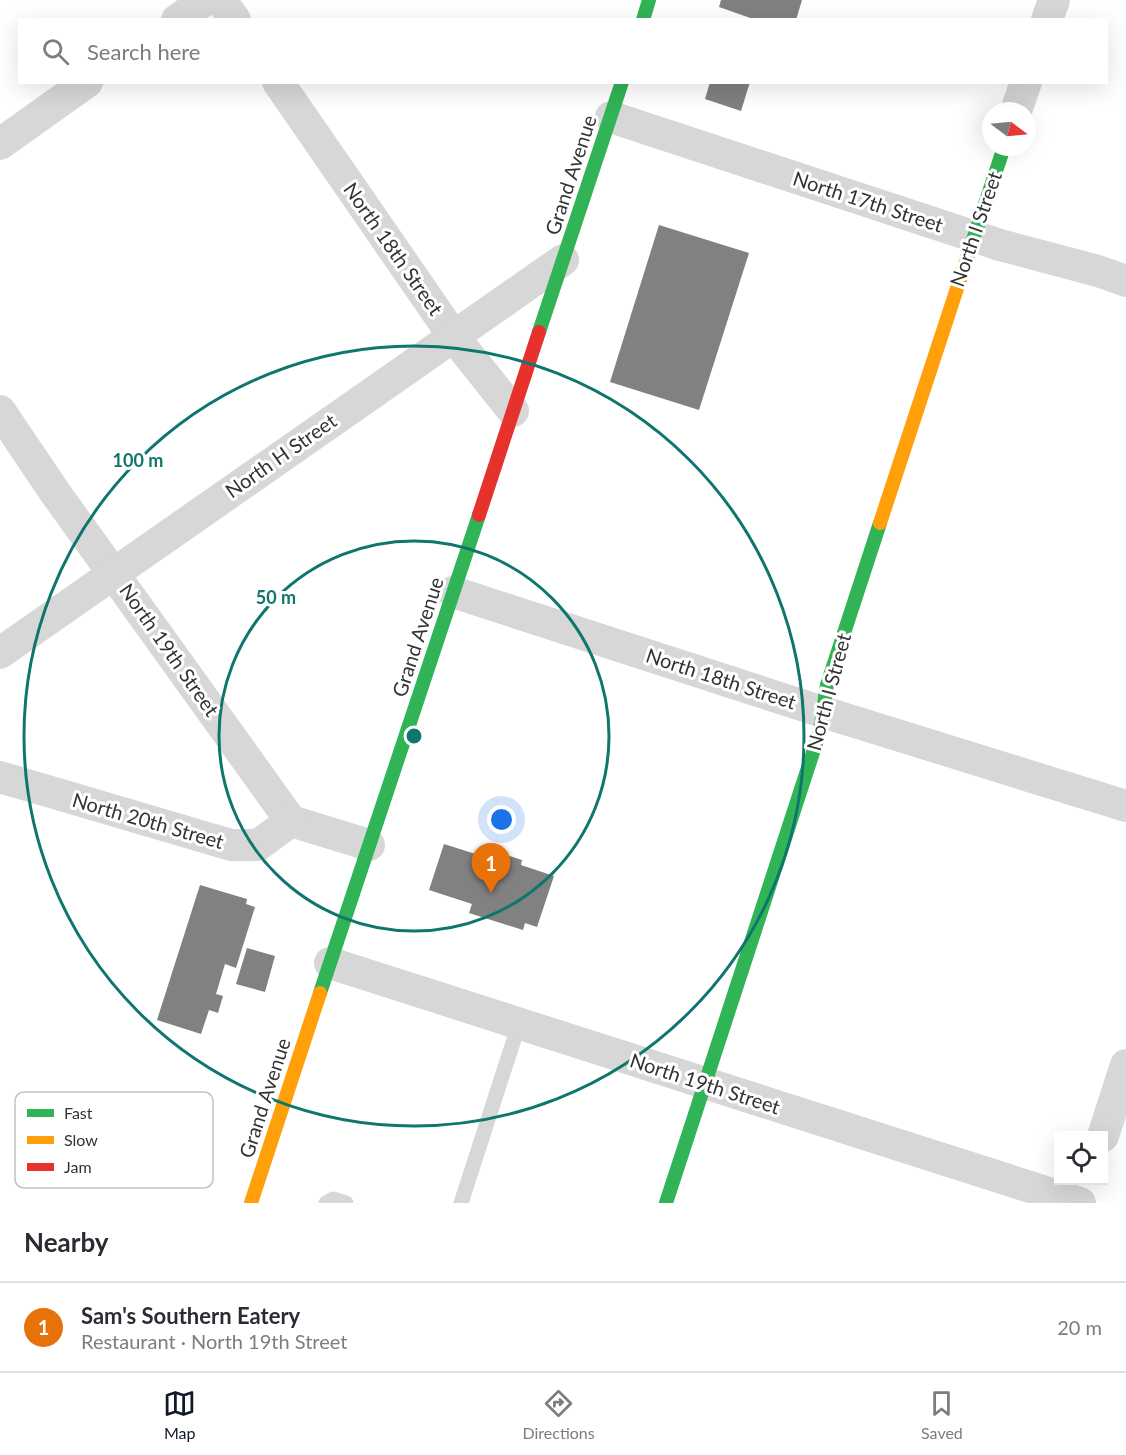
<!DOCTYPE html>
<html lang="en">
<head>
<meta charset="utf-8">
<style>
  body { margin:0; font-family:Lato,sans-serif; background:#f2f2f3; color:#2b2b33 }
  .controls { position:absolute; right:18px; bottom:18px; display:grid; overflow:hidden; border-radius:0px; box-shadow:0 6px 24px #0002 }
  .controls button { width:54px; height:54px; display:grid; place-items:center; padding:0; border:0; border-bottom:2px solid #e1e1e2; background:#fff; color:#2b2b33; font:30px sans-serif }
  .compass { position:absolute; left:982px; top:102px; width:54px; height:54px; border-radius:50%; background:#fff; box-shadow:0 6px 24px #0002; rotate:106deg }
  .you { position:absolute; left:502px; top:820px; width:21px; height:21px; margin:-15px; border:4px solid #fff; border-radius:50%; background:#1a73e8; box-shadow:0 0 0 9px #1a73e833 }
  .badge { display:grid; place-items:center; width:39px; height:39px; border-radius:50%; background:#111827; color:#fff; font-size:20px; font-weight:700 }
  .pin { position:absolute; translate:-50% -50px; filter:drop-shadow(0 2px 3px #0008) }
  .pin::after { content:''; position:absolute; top:32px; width:21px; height:18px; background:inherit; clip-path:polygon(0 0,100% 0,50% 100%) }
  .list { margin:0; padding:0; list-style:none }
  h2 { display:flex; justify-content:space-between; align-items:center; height:78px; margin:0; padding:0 24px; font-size:26px }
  h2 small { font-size:20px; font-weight:400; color:#7c7c81 }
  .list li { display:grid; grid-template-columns:39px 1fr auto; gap:18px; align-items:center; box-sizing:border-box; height:90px; padding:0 24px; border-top:2px solid #e1e1e2 }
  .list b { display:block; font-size:22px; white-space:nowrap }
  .list p { margin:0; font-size:20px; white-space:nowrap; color:#7c7c81 }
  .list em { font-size:20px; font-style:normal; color:#7c7c81 }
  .icon { flex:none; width:33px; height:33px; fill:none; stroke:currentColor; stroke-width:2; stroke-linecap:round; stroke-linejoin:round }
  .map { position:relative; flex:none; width:1126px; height:1203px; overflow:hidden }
  .search { position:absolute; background:#fff; box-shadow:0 6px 24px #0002; left:18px; right:18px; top:18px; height:66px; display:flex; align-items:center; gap:15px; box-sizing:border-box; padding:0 21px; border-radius:0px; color:#7c7c81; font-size:22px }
  .sheet { height:168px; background:#fff }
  nav { display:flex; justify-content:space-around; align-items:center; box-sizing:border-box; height:84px; border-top:2px solid #e1e1e2; background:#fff; font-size:16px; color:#7c7c81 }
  nav a { display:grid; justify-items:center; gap:3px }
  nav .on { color:#111827 }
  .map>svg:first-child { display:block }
  .building { fill:#818181 }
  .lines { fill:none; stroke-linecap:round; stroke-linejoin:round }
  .lane { stroke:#d7d7d7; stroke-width:15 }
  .street { stroke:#d7d7d7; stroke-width:32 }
  .fast { stroke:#30b455; stroke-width:14 }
  .slow { stroke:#ff9f0a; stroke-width:14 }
  .jam { stroke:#e5322d; stroke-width:14 }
  .ring { fill:none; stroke:#0f766e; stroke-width:3 }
  .labels { text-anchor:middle; stroke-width:6; stroke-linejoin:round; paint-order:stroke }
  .street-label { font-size:20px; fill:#333; stroke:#fff }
  .key { fill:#fff; stroke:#c2c2c2; stroke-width:1.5 }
  .key-label { font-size:16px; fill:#333 }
  .centre { fill:#0f766e; stroke:#fff; stroke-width:3 }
  .ring-label { font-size:18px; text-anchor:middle; font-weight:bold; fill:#0f766e; stroke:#fff; stroke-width:6; stroke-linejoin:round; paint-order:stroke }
</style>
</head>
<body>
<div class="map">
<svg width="1126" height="1203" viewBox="0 0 1126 1203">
  <rect width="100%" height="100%" fill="#fff"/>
  <!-- building -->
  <g class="building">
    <path d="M721,0h81l-6,20h-40l-37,-13z"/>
    <path d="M710,82h40l-9,29 -36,-12z"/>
    <path d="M659,225l90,28 -50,157 -89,-28z"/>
    <path d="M444,844l41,13 3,-8 34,11 -1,5 33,11 -17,51 -12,-4 -2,7 -54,-17 3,-9 -43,-14z"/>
    <path d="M200,885l47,14 -1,5 9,3 -19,61 -11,-4 -9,30 7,2 -5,17 -9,-3 -8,24 -44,-14z"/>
    <path d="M247,948l28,8 -10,36 -29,-8z"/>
  </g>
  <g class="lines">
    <!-- lane -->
    <g class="lane">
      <path d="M326,1203l7,-4 13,4"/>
      <path d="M461,1203l58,-179"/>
    </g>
    <!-- street -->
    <g class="street">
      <path d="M221,0l14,20"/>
      <path d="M177,20l28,-20"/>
      <path d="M1047,20l7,-20"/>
      <path d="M278,82l176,255 59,74"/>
      <path d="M1016,111l10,-29"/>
      <path d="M611,117l389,128 98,26 28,10"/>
      <path d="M0,144l87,-62"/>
      <path d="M0,411l54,80 237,330 78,24"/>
      <path d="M453,592l370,120 303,94"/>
      <path d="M0,653l563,-393"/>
      <path d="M0,777l231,68h27l33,-24"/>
      <path d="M330,963l750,240"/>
      <path d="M1103,1136l23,-71"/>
    </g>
    <!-- fast -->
    <g class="fast">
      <path d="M643,20l6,-20"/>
      <path d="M967,258l37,-111"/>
      <path d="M539,332l83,-250"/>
      <path d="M320,993l159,-478"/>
      <path d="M666,1203l154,-472 7,-46 53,-162"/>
    </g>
    <!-- slow -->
    <g class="slow">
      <path d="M880,523l87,-265"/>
      <path d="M251,1203l69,-210"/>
    </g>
    <!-- jam -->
    <path class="jam" d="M479,515l60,-183"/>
  </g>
  <!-- distance rings -->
  <g class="ring">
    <circle cx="414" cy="736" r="195"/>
    <circle cx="414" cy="736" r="390"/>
  </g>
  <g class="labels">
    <!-- street labels -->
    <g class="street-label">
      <text transform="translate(571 175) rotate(-72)" y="7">Grand Avenue</text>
      <text transform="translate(868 202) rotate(18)" y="7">North 17th Street</text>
      <text transform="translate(976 229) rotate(-71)" y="7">North I Street</text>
      <text transform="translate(393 249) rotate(55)" y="7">North 18th Street</text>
      <text transform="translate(281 456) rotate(-35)" y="7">North H Street</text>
      <text transform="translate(418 637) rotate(-72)" y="7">Grand Avenue</text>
      <text transform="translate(169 650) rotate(55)" y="7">North 19th Street</text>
      <text transform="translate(721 679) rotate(18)" y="7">North 18th Street</text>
      <text transform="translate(829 692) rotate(-75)" y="7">North I Street</text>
      <text transform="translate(148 821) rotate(16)" y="7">North 20th Street</text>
      <text transform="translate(705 1084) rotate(18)" y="7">North 19th Street</text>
      <text transform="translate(265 1098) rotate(-72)" y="7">Grand Avenue</text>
    </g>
  </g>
  <!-- legend -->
  <rect x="15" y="1092" width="198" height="96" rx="9" class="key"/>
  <rect x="27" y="1109" width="27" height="8" fill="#30b455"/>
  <rect x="27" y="1136" width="27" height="8" fill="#ff9f0a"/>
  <rect x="27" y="1163" width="27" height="8" fill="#e5322d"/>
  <g class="key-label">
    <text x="64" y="1119">Fast</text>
    <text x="64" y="1146">Slow</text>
    <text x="64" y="1173">Jam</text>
  </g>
  <circle cx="414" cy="736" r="9" class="centre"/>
  <g class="ring-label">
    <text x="138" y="467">100 m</text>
    <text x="276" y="604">50 m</text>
  </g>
</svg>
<div class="controls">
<button><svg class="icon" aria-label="locate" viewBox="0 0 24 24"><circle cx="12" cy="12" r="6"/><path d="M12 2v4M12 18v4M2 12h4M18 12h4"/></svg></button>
</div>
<svg class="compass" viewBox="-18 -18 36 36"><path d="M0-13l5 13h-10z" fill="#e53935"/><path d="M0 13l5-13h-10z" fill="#7c7c81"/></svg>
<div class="you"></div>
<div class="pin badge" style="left:491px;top:893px;background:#e8710a">1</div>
<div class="search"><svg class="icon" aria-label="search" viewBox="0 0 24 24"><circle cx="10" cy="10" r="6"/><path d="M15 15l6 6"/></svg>Search here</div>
</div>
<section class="sheet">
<h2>Nearby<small></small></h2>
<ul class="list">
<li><span class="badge" style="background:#e8710a">1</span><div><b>Sam's Southern Eatery</b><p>Restaurant · North 19th Street</p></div><em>20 m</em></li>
</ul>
</section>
<nav>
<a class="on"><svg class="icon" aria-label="map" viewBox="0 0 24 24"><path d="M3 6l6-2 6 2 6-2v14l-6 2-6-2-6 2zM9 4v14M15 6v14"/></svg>Map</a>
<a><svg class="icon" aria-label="directions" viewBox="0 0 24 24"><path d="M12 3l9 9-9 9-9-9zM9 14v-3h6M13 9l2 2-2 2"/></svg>Directions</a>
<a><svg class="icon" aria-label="saved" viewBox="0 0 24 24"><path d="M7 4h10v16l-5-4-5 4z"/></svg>Saved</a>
</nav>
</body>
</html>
